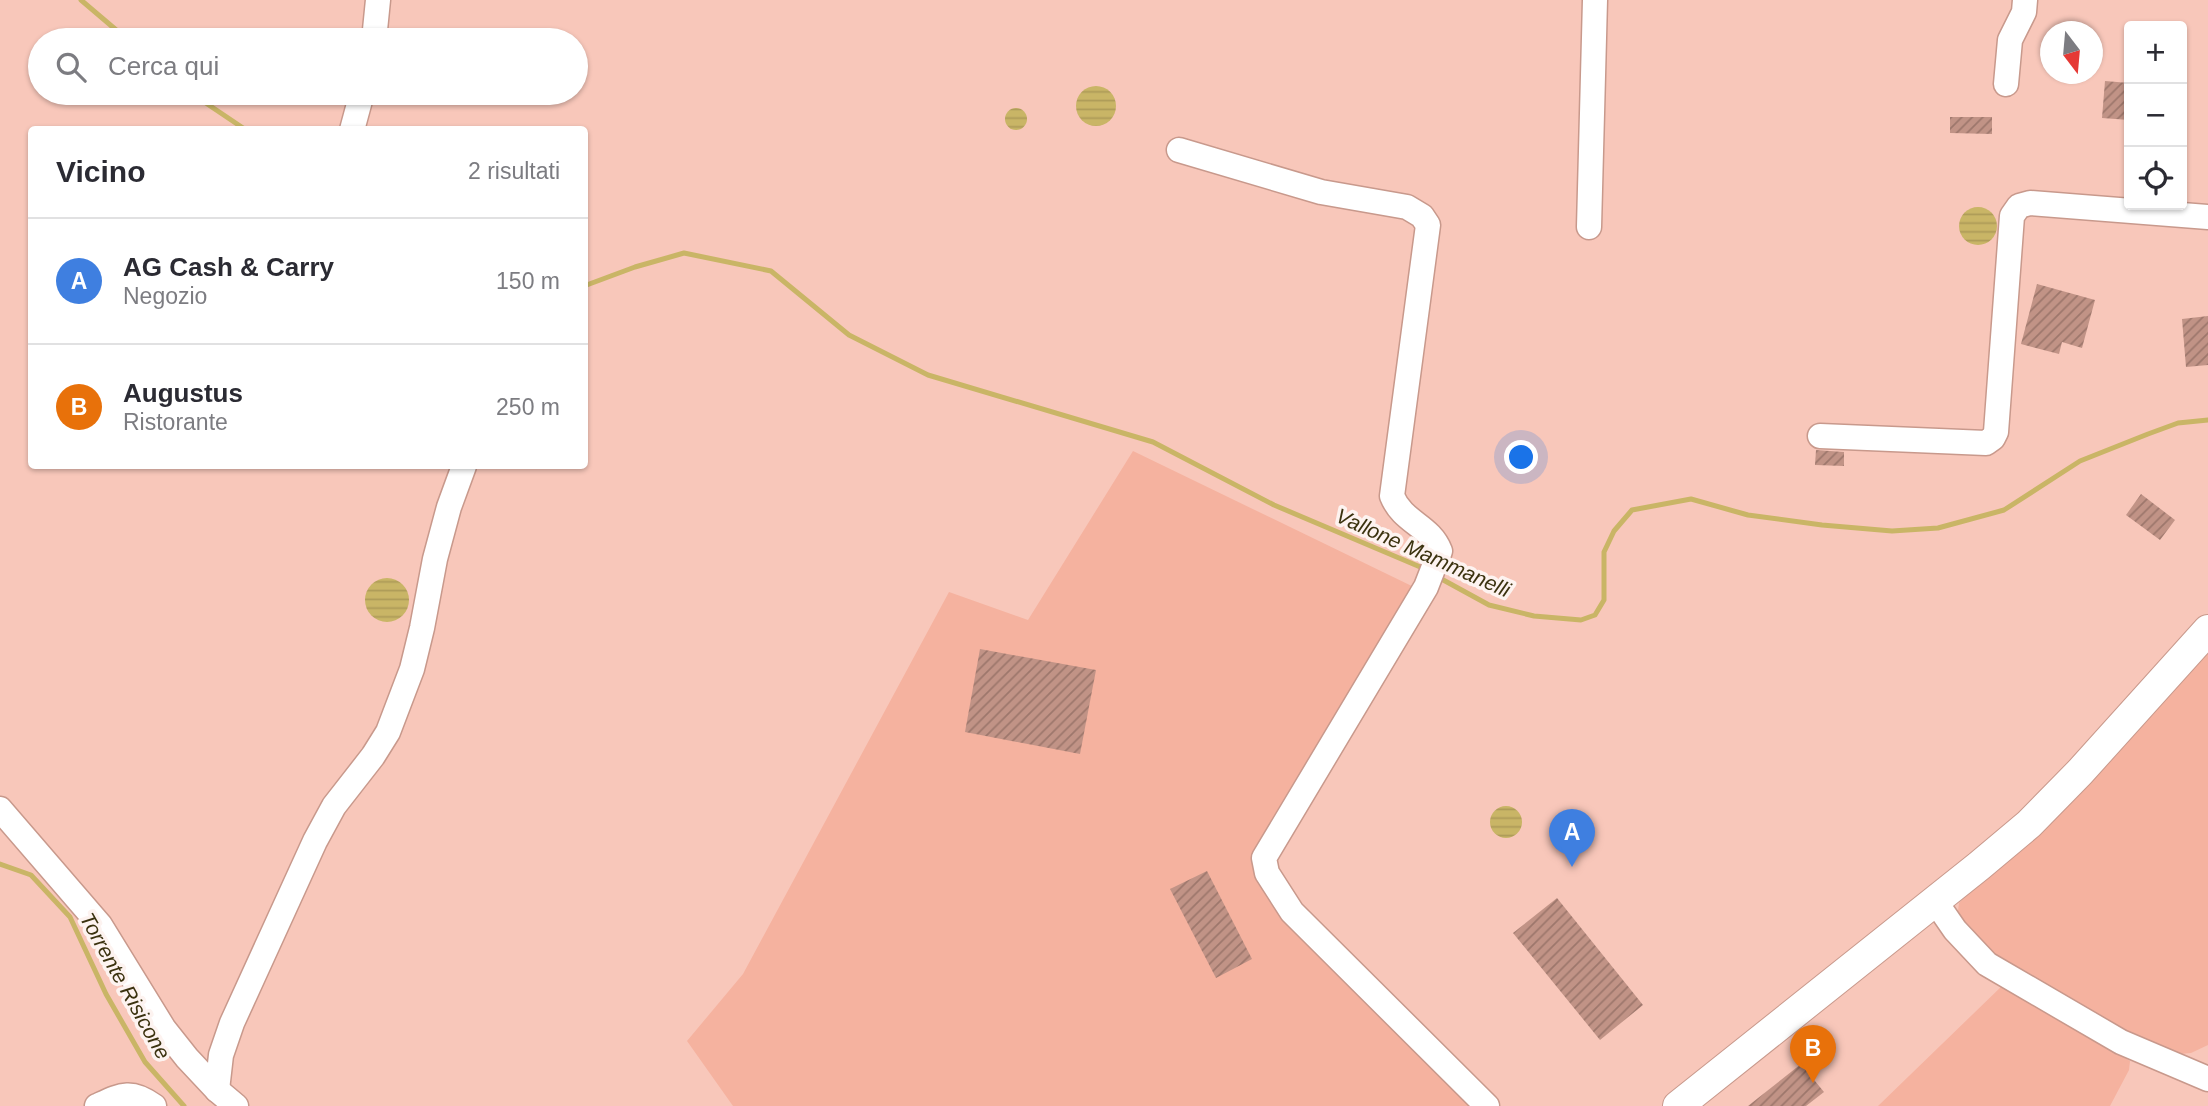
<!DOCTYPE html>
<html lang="it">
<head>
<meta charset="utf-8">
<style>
  body { margin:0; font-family:Helvetica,sans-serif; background:#f2f2f3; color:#2b2b33 }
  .controls { position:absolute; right:21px; top:21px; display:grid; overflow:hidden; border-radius:7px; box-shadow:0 2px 5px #0004 }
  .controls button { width:63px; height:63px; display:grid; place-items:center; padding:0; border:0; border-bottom:2px solid #e1e1e2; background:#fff; color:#2b2b33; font:35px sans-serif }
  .compass { position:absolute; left:2040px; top:21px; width:63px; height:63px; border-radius:50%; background:#fff; box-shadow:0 2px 5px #0004; rotate:164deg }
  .you { position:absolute; left:1522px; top:458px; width:24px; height:24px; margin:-18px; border:5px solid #fff; border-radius:50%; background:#1a73e8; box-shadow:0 0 0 10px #1a73e833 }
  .badge { display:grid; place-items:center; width:46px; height:46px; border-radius:50%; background:#0b8043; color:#fff; font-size:23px; font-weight:700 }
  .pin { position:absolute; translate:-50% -58px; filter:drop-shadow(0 2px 4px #0008) }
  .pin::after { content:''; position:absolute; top:37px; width:24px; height:21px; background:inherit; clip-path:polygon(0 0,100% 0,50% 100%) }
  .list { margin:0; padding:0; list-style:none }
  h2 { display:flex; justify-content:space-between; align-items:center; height:91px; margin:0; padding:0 28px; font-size:30px }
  h2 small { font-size:23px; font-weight:400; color:#7c7c81 }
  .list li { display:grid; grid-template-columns:46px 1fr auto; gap:21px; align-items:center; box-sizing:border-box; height:126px; padding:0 28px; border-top:2px solid #e1e1e2 }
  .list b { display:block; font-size:26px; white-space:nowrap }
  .list p { margin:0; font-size:23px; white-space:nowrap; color:#7c7c81 }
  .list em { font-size:23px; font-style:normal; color:#7c7c81 }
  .icon { flex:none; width:38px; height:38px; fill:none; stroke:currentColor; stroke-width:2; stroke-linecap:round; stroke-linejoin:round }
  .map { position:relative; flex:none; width:2208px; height:1106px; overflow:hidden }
  .search { position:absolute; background:#fff; box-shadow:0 2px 5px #0004; left:28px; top:28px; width:560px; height:77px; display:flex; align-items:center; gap:18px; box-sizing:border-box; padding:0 24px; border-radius:38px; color:#7c7c81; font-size:26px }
  .panel { position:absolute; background:#fff; box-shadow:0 2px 5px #0004; left:28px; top:126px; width:560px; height:343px; border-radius:7px }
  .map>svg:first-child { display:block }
  .grass { fill:#f5b29f }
  .water { fill:url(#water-rules) }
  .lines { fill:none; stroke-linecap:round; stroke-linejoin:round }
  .stream { stroke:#c9b566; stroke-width:5 }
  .building { fill:url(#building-hatch) }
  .minor-casing { stroke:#c8998c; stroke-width:27 }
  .major-casing { stroke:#c8998c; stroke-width:32 }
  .minor { stroke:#fff; stroke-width:24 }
  .major { stroke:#fff; stroke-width:30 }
  .labels { text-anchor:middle; stroke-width:7; stroke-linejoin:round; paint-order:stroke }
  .water-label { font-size:21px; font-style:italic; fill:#3b320f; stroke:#fdf3f0 }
</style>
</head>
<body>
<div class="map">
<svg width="2208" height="1106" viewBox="0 0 2208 1106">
  <defs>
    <pattern id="water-rules" width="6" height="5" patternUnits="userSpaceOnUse" patternTransform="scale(1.75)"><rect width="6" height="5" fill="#c9b566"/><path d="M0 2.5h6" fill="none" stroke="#ad9b58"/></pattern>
    <pattern id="building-hatch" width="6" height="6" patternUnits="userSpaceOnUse" patternTransform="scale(1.75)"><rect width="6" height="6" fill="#c19386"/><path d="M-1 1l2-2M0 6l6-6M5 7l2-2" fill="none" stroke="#9d776c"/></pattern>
  </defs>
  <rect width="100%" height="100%" fill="#f8c7ba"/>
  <!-- grass -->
  <g class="grass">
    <path d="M1133,451l287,139 -167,272 228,244h-748l-46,-65 56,-67 206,-382 79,28z"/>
    <path d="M2208,647v398l-17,8 -11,1 -86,-35 -96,-58 -15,-19 -20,-19 -5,-12 1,-8 9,-10z"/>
    <path d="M2004,984l79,51 47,26 -1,9 -19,36h-232z"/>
  </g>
  <!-- water -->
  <g class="water">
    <circle cx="1096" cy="106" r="20"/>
    <circle cx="1016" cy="119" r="11"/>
    <circle cx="1978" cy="226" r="19"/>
    <circle cx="387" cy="600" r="22"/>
    <circle cx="1506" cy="822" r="16"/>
  </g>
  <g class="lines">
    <!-- stream -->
    <g class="stream">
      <path d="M81,0l47,40"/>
      <path d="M191,93l55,37"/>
      <path d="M584,286l51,-19 49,-14 87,18 78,64 79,40 225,67 121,63 151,64"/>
      <path d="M1436,576l53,29 45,11 47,4 14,-5 9,-15v-48l10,-21 18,-21 59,-11 57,16 74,10 70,6 46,-3 66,-18 76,-49 68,-27 30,-11 30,-3"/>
      <path d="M0,864l31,11 39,42 36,77 39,68 39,44"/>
    </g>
  </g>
  <!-- building -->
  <g class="building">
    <path d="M2105,81l24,2v37l-27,-2z"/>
    <path d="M1950,117h42v17l-42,-1z"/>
    <path d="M2037,284l58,16 -13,48 -20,-6 -3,12 -38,-10z"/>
    <path d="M2208,316v49l-22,2 -4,-48z"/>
    <path d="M1816,450l28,2v14l-29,-1z"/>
    <path d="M2141,494l34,26 -15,20 -34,-25z"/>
    <path d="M980,649l116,21 -16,84 -115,-22z"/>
    <path d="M1207,871l45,88 -36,19 -46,-89z"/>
    <path d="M1557,898l86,107 -43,35 -87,-107z"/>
    <path d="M1801,1064l23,28 -18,14h-58z"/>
  </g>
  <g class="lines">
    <defs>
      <g id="minor">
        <path d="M374,40l4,-40"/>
        <path d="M2006,84l4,-44 14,-28 1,-12"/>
        <path d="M352,130l10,-37"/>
        <path d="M1179,150l142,42 86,15 15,9 6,9 -36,271c11,27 38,29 48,55l-14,36 -162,271 3,15 25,39 195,194"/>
        <path d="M1589,227l6,-227"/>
        <path d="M1820,436l166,7 7,-5 3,-6 16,-216 7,-10 11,-3 178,14"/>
        <path d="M0,809l100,116 64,104 23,29 30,32 19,16"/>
        <path d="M1935,901l20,29 32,34 134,78 87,37"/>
        <path d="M217,1090l4,-35 11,-32 83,-182 19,-35 39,-50 15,-24 24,-63 10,-41 13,-69 14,-52 15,-41"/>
        <path d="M97,1106c24,-11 34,-17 57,0"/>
      </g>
      <path id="major" d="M1678,1106l301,-240 50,-42 51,-52 128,-142"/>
    </defs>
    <!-- minor casing -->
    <use href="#minor" class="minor-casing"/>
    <!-- major casing -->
    <use href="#major" class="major-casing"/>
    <!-- minor -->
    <use href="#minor" class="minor"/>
    <!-- major -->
    <use href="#major" class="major"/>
  </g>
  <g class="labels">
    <!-- water labels -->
    <g class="water-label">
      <text transform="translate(1423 553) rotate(24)" y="7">Vallone Mammanelli</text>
      <text transform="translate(125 986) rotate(61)" y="7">Torrente Risicone</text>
    </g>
  </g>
</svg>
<div class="controls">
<button>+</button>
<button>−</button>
<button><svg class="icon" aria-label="locate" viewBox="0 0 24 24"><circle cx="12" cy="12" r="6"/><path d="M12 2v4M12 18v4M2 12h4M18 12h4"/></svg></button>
</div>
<svg class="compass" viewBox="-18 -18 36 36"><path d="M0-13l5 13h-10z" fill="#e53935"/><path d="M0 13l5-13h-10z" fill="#7c7c81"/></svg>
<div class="you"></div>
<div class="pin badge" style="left:1572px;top:867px;background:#3f7fe0">A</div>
<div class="pin badge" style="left:1813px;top:1083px;background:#e8710a">B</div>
<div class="search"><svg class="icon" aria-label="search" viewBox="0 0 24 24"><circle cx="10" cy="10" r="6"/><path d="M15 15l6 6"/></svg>Cerca qui</div>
<section class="panel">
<h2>Vicino<small>2 risultati</small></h2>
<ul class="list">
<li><span class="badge" style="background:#3f7fe0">A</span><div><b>AG Cash &amp; Carry</b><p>Negozio</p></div><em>150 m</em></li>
<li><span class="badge" style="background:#e8710a">B</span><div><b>Augustus</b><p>Ristorante</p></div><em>250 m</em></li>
</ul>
</section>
</div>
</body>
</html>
